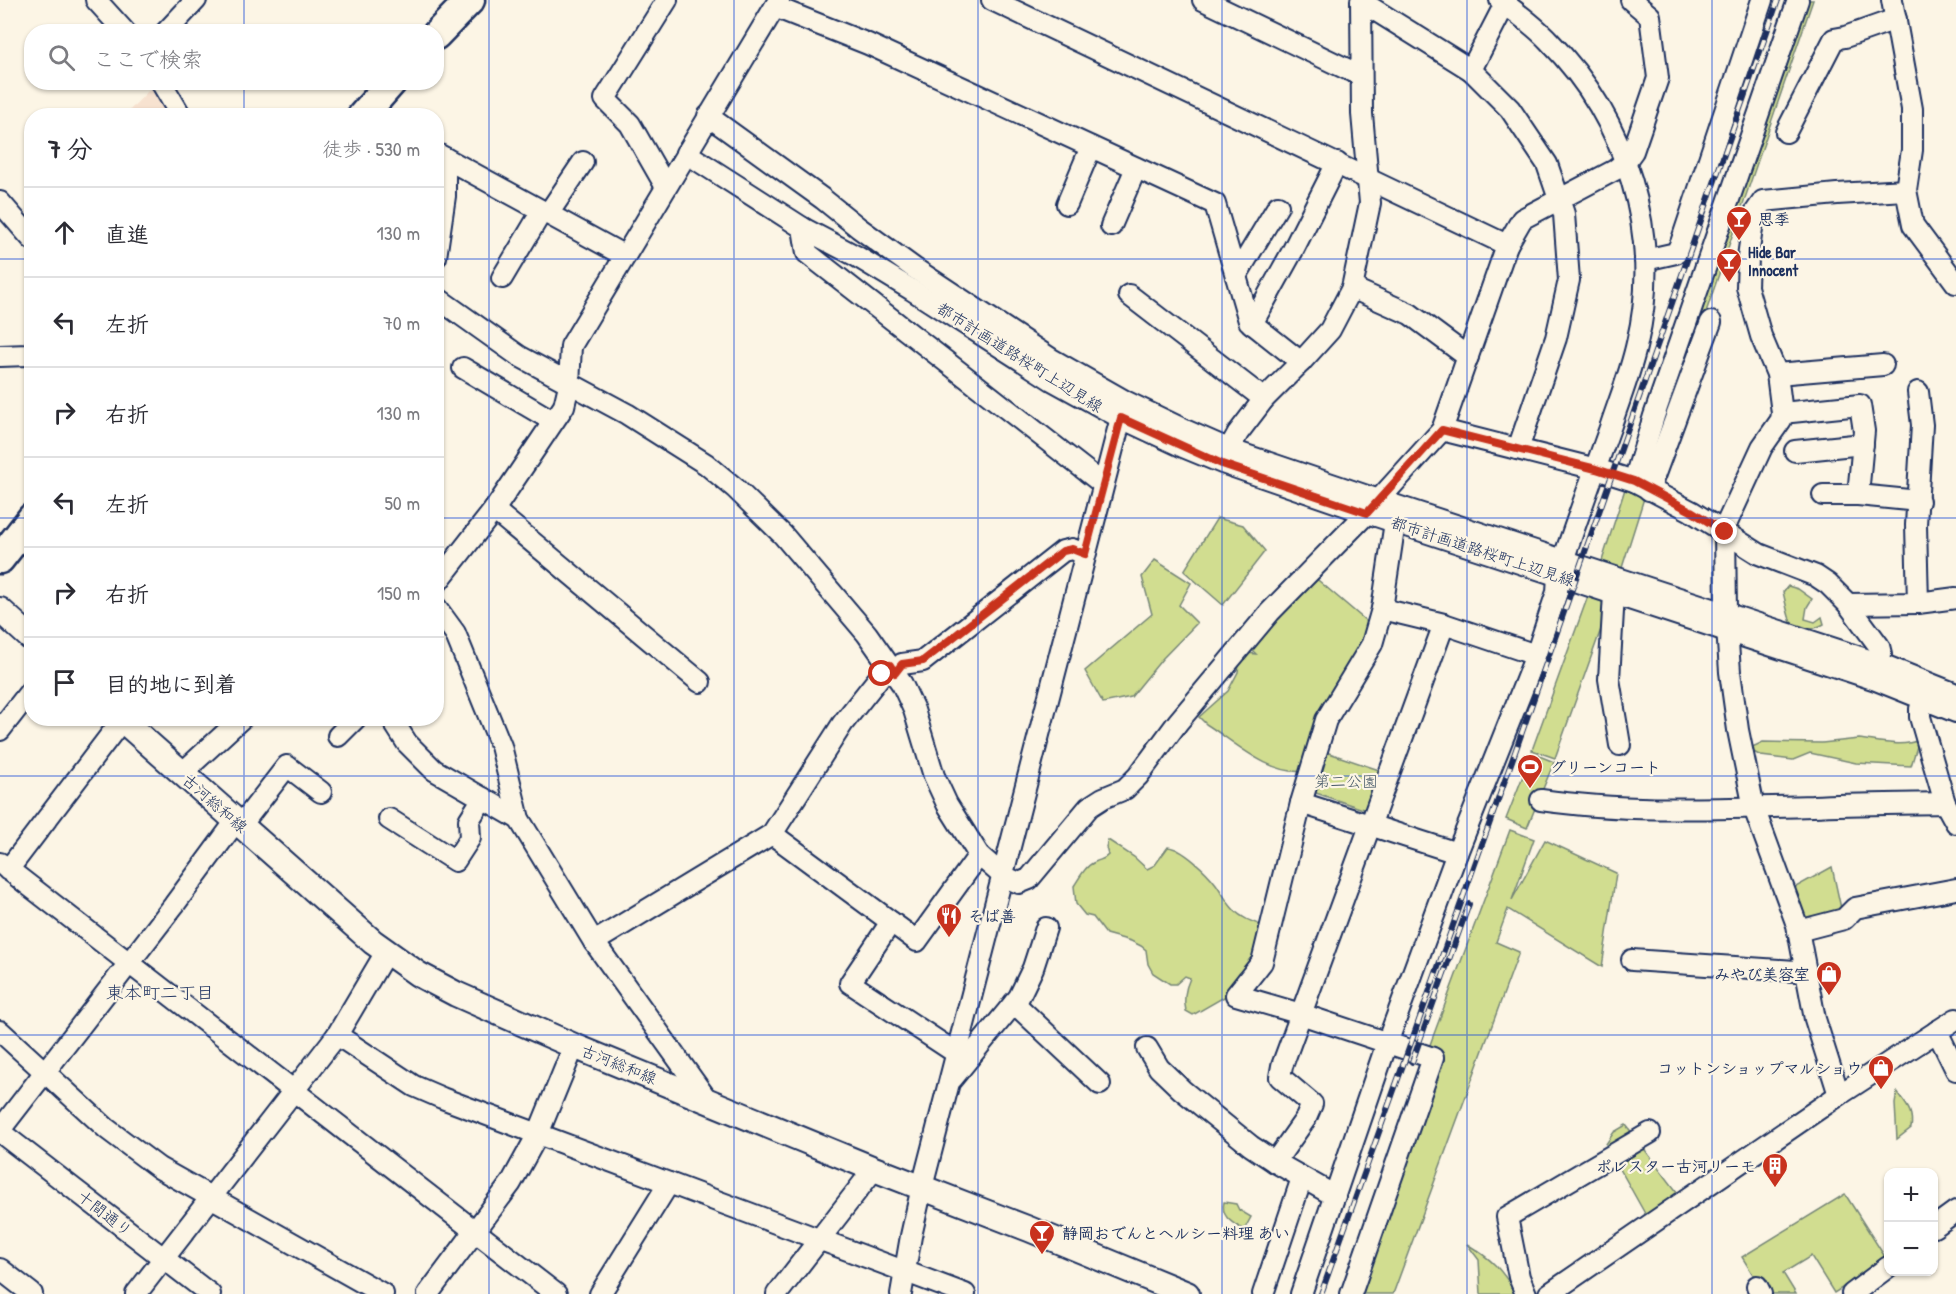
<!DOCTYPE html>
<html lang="ja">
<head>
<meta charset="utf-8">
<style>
  body { margin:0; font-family:"Patrick Hand","Klee One",sans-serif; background:#f7f7f7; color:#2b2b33 }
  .controls { position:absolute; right:18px; bottom:18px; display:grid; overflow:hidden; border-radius:12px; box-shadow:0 2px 4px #0004 }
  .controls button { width:54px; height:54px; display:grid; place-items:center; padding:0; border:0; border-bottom:2px solid #e1e1e2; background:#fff; color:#2b2b33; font:30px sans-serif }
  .stop { position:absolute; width:18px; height:18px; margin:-14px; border:4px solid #c8321e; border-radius:50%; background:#fff }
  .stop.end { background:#c8321e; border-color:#fff; box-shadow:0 2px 6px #0008 }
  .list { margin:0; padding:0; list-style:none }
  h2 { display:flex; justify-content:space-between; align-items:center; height:78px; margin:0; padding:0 24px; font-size:26px }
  h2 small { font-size:20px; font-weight:400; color:#7c7c81 }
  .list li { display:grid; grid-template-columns:39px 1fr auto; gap:18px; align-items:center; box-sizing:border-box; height:90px; padding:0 24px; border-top:2px solid #e1e1e2 }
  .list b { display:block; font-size:22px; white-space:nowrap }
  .list em { font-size:20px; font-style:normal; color:#7c7c81 }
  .icon { flex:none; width:33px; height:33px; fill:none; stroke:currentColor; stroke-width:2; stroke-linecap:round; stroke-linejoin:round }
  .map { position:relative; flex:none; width:1956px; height:1294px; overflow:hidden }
  .search { position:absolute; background:#fff; box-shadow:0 2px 4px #0004; left:24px; top:24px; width:420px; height:66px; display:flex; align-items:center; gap:15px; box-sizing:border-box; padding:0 21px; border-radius:24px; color:#7c7c81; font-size:22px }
  .panel { position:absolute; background:#fff; box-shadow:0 2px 4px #0004; left:24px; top:108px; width:420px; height:618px; border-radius:24px }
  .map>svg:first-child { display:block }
  .built { fill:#f7e2d0 }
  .green { fill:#d1dd90; stroke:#768677; stroke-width:1.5 }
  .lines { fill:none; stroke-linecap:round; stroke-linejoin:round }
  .minor-casing { stroke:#1b2f5e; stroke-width:24 }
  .major-casing { stroke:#1b2f5e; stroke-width:28 }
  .highway-casing { stroke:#1b2f5e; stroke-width:33 }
  .minor { stroke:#fcf5e5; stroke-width:20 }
  .major { stroke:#fcf5e5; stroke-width:24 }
  .highway { stroke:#fcf5e5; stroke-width:28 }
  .rail-casing { stroke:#1b2f5e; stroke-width:6 }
  .rail { stroke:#fcf5e5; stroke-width:4; stroke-dasharray:11; stroke-linecap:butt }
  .route { stroke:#c8321e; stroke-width:8 }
  .grid { fill:none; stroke:#1d4ed8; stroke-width:1.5; stroke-opacity:0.55 }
  .labels { text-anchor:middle; stroke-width:4.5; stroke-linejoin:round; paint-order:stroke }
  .poi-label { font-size:16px; font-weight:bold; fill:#1b2f5e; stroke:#fcf5e5; text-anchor:start }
  .street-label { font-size:16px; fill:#1b2f5e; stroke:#fcf5e5 }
  .park-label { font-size:16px; fill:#485a6a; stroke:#fcf5e5 }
  .neighbourhood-label { font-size:18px; fill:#1b2f5e; stroke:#fcf5e5 }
</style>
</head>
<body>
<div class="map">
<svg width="1956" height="1294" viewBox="0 0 1956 1294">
  <rect width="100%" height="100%" fill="#fcf5e5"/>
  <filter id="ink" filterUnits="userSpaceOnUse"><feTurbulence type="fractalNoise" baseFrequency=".0167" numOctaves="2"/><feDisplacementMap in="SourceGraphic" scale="12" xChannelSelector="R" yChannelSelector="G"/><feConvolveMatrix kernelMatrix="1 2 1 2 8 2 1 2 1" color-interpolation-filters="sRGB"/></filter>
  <g filter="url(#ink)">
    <!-- built -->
    <path class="built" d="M156,83l16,33h-48z"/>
    <!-- green -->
    <g class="green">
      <path d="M1797,0h16l-165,481 -19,-7z"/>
      <path d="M1625,489l20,6 -25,79 -20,-7z"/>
      <path d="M1217,518l26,7 22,26 -42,54 -39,-34z"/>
      <path d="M1155,560l36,23 -12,22 18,18 -35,36 -31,38 -28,6 -18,-32 67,-57 -10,-37z"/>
      <path d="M1312,575l61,52 -67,144c-37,5 -71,-29 -100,-47l-7,-7 29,-26 10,-19 1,-8 8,-11 9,1 -6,-6z"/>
      <path d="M1788,586l10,3 14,10 -5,8 -2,12 10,3 7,-5 2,7c-9,5 -24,10 -32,0 -4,-6 -7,-25 -9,-32z"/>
      <path d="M1588,596l22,8 -55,154 -23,-8z"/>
      <path d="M1859,739c18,2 43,9 60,1l-8,26 -55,-3 -46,-10 -17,7 -32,-4 -13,-7 15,-7 59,1z"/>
      <path d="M1326,752l53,18 -13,40 -53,-18z"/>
      <path d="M1532,753l22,9 -27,66 -21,-9z"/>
      <path d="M1510,830l24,9 -22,61 33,-60 71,33 -14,94 -94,-58 -12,33 23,10 -126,342h-34l85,-238 -16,-6z"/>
      <path d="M1108,840l26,17 13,12 8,-4 13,-18c14,1 39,25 48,37 8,11 14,26 27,33 6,4 14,6 21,10l-4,28 -27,37 -40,23 -7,-4c-3,-11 0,-24 4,-33l-5,-2 -9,8h-6l-17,-11 -5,-9 -2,-14 -5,-4 -10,-5 -25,-7 -13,-17 -8,-2 -9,-11 -2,-18c6,-9 11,-20 21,-24 6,-3 9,-2 13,-7l-2,-8z"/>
      <path d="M1832,867l10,46 -40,12 -10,-36z"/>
      <path d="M1897,1092c9,13 17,19 14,36l-14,11 -2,-35z"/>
      <path d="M1626,1125l55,72 -33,22 -42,-75 8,-12z"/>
      <path d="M1845,1194l42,66 -53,33 -23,-37 -28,17 13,21h-31l-23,-37z"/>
      <path d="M1224,1202l12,2 3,6 12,7 -7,13c-11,-7 -24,-13 -20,-28z"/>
      <path d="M1467,1244c26,16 33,24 50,50h-36l-2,-34z"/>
    </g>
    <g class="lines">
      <defs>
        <g id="minor">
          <path d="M96,0l29,32"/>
          <path d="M1203,0l150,72"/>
          <path d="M1892,0l20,109v41l-6,40 7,35 43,58"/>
          <path d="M1362,2l109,68 39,39 37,55 12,35 5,15 5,66 -13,58 -38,111"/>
          <path d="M775,7l93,37 347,160 34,117 52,41"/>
          <path d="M166,32l30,-32"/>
          <path d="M1471,70l36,-70"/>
          <path d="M161,82l20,34"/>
          <path d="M708,116l115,83 36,29 55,40 139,92 72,41 62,30 41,18 151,51 502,164 75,30"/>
          <path d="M1786,132l48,-93 11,-2 51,-18"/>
          <path d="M436,153l189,103"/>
          <path d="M686,153l117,75 53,28 56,34 140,90 69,38 62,29 39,16 145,50 509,167 80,32"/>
          <path d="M666,187l-36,-63 -25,-25 62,-99"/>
          <path d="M0,202l32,37"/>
          <path d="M1067,204l24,-57"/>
          <path d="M548,214l35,-52"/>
          <path d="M1111,226l25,-58"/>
          <path d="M803,228l4,25 296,231"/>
          <path d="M1507,245l15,-26 93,-49 10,-8 8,-11 25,-73 -8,-62 -19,-16"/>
          <path d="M436,257l9,-61v-38"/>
          <path d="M1645,260l31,-7 5,-10 81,-243"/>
          <path d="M1236,276l42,-70"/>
          <path d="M502,278l40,-67"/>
          <path d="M1352,288l58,26 58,43"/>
          <path d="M1129,295l135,104"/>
          <path d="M436,297l83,59 108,58 79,50 29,24 48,47 84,99 35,50 12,26 20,66 13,28 32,51 24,21 16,7 10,-4 60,-72 14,-9 22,-9 13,-13 40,-54 92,-110 97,-99 75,-83 65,-185 -515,-245"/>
          <path d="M1252,324l40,-72 45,-89"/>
          <path d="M0,356l28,-1 4,-4"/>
          <path d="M463,368l90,53"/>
          <path d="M1777,374l106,-9"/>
          <path d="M1918,392l4,33 -6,100 2,78"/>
          <path d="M1782,413l78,-8 4,26 -6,64"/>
          <path d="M1442,430l154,39 38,12 57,30 68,43 57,22 12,8 20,20 31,42 2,8 -3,20"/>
          <path d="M1795,451l68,-7"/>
          <path d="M1224,458l14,-25 26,-34 37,-37 29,-32 22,-42 18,-85 -8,-89 -1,-114"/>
          <path d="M1634,481l20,-65 144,-416"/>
          <path d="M1649,490l62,-168"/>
          <path d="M1823,495h35l61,6"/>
          <path d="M494,510l206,172"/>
          <path d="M436,584l58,-74 70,-104 5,-21 2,-39 208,-346"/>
          <path d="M1614,594l-5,85 11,66"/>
          <path d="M1848,604l70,-1 38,-5"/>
          <path d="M436,607l19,26 46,113 18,73 75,123 114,159"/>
          <path d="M1382,609l62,15 92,31"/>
          <path d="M895,673l7,-9 21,-3 140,-110 9,-2 13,5"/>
          <path d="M1927,686l-7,23v8l25,86 11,20"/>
          <path d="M391,718l16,25 27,27 85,49"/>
          <path d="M0,730l32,-41"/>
          <path d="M338,736l18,-18"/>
          <path d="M182,773l60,-55"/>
          <path d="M1541,800c90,13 180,8 271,6 44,-2 88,-2 133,-3"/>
          <path d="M1301,803l156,50"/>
          <path d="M389,819l66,42 15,-23 -1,-18 14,-22"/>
          <path d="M241,825l46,-59 34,26"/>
          <path d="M772,834l145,107 62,-86"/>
          <path d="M0,863l556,431"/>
          <path d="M8,870l114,-150"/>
          <path d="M891,922l-41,61 106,70"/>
          <path d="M1798,931l46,-12 11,-11 101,-19"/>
          <path d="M594,942l178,-108 71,-111 46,-58"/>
          <path d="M1632,960l163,11 9,-5"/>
          <path d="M1014,1003l86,81"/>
          <path d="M0,1031l107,98 52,39 224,126"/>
          <path d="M1937,1031l19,39"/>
          <path d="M337,1035l77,51 28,12 523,196"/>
          <path d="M1147,1048l12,20 23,22 69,56 24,16 60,34"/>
          <path d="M952,1079l67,-82 14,-29 13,-40"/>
          <path d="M1839,1095l-24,-76 -18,-94 -43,-117 -16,-78 -8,-58 -4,-59 -1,-86 37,-80 19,-27 1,-7 -5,-39 -16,-38 -14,-49 1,-30 6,-43 9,-13 74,-7 69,-4"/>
          <path d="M0,1130l174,-225 62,-84"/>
          <path d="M0,1132l210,162"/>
          <path d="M1275,1162l31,-44 6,-14 -32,-27 2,-11 162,-442"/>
          <path d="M1934,1227l22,-16"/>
          <path d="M0,1269l32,25"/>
          <path d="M1757,1286l4,8"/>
          <path d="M136,1294l201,-259 49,-83"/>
          <path d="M428,1294l83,-111 27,-49 36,-88"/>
          <path d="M600,1294l69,-111"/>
          <path d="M777,1294l97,-125"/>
          <path d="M901,1294l10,-58 11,-49 202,-781"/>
          <path d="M1263,1294l39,-116"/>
          <path d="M1301,1294l86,-251 70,-190 79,-198 21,-63 1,-17c17,-50 35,-100 53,-150 9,-27 20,-54 26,-82 26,-108 -11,-224 -88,-302 -15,-16 -32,-28 -49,-41"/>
          <path d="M1351,1294l82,-236 -132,-44 -65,-19 26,-33 39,-159 25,-83 46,-76 10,-35 13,-87"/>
          <path d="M1526,1294l-7,-17 -12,-60 143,-84"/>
          <path d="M1549,1294l290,-199 117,-76"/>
          <path d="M1852,1294l36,-27"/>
        </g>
        <g id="major">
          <path d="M0,610l32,29"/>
          <path d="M120,718l253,224 45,32 38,20 118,52 300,123 155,60 158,65"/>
        </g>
        <g id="highway">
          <path d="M436,35l34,-35"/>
          <path d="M362,116l30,-34"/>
          <path d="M0,559l32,-41"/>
        </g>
      </defs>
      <!-- minor casing -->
      <use href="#minor" class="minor-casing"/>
      <!-- major casing -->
      <use href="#major" class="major-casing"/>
      <!-- highway casing -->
      <use href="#highway" class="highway-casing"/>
      <!-- minor -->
      <use href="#minor" class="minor"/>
      <!-- major -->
      <use href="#major" class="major"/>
      <!-- highway -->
      <use href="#highway" class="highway"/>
      <defs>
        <g id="rail">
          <path d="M1412,1062l57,-158"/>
          <path d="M1321,1294l193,-539 264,-755"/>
        </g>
      </defs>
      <!-- rail casing -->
      <use href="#rail" class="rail-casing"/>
      <!-- rail -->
      <use href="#rail" class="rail"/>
    </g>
  </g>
  <g class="lines" filter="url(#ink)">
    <!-- route -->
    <path class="route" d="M882,674l8,-9 5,8 7,-9 21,-3 140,-110 9,-2 13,5 36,-136 101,46 145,49 75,-83 154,39 38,12 57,30 34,21"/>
  </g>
  <!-- grid -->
  <path class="grid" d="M244,0v32M489,0v1294M734,0v1294M978,0v1294M1222,0v1294M1467,0v1294M1712,0v1294M244,82v34M0,259h32M436,259h1520M0,518h32M436,518h1520M244,718v576M0,776h1956M0,1035h1956"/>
  <!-- icons -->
  <defs>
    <symbol id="bar-pin" viewBox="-11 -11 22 30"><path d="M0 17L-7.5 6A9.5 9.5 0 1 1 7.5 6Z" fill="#c8321e" stroke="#fcf5e5"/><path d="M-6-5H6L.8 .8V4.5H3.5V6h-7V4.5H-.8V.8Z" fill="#fff"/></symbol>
    <symbol id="stadium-pin" viewBox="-11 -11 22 30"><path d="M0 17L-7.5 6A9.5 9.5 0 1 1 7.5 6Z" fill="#c8321e" stroke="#fcf5e5"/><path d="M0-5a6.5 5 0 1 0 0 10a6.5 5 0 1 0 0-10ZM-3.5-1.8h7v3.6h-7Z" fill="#fff"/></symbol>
    <symbol id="restaurant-pin" viewBox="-11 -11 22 30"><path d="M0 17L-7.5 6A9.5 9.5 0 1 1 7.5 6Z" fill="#c8321e" stroke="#fcf5e5"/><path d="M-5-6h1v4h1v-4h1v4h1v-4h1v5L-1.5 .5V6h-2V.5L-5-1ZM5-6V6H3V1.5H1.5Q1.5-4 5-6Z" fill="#fff"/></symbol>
    <symbol id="shop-pin" viewBox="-11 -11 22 30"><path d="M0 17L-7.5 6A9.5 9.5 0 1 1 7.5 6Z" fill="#c8321e" stroke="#fcf5e5"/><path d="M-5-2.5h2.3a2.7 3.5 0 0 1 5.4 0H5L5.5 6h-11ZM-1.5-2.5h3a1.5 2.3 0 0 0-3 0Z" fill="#fff"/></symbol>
    <symbol id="building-pin" viewBox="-11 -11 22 30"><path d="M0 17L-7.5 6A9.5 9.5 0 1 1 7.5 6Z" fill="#c8321e" stroke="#fcf5e5"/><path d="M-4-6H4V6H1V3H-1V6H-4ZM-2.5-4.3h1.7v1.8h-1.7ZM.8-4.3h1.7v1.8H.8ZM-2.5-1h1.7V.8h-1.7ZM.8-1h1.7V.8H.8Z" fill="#fff"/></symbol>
  </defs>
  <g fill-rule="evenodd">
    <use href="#bar-pin" x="1724" y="204" width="30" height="40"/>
    <use href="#bar-pin" x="1714" y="246" width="30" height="40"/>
    <use href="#stadium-pin" x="1515" y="752" width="30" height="40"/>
    <use href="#restaurant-pin" x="934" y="901" width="30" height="40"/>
    <use href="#shop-pin" x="1814" y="959" width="30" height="40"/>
    <use href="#shop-pin" x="1866" y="1053" width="30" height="40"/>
    <use href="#building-pin" x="1760" y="1151" width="30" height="40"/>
    <use href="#bar-pin" x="1027" y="1218" width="30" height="40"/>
  </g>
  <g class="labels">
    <!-- poi labels -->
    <g class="poi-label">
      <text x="1758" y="225">思季</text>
      <text x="1748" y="258">Hide Bar<tspan x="1748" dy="18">Innocent</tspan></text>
      <text x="1550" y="773">グリーンコート</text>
      <text x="968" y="922">そば善</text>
      <text x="1810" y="980" text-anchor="end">みやび美容室</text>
      <text x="1862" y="1074" text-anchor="end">コットンショップマルショウ</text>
      <text x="1756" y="1172" text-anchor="end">ポレスター古河リーモ</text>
      <text x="1062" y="1239">静岡おでんとヘルシー料理 あい</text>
    </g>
    <!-- street labels -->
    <g class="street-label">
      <text transform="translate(1020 357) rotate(32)" y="6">都市計画道路桜町上辺見線</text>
      <text transform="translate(1483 551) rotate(18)" y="6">都市計画道路桜町上辺見線</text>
      <text transform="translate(215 803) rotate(41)" y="6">古河総和線</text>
      <text transform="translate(619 1064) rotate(22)" y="6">古河総和線</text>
      <text transform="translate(105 1213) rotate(38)" y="6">十間通り</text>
    </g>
    <!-- park labels -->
    <g class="park-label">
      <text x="1346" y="787">第二公園</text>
    </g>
    <!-- neighbourhood labels -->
    <g class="neighbourhood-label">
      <text x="160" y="999">東本町二丁目</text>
    </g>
  </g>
</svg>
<div class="controls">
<button>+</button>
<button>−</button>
</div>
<div class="stop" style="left:882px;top:674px"></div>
<div class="stop end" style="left:1725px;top:532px"></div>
<div class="search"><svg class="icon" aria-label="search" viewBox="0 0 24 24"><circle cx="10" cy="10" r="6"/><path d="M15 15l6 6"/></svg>ここで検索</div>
<section class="panel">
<h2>7 分<small>徒歩 · 530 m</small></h2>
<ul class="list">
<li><svg class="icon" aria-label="ahead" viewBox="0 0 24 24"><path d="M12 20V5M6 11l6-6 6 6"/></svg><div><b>直進</b></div><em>130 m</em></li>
<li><svg class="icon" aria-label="left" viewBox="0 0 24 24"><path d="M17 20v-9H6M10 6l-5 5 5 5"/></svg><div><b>左折</b></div><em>70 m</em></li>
<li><svg class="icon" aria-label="right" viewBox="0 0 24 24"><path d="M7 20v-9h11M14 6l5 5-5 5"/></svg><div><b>右折</b></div><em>130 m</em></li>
<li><svg class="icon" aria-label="left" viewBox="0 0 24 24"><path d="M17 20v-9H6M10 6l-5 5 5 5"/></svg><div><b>左折</b></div><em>50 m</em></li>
<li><svg class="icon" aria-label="right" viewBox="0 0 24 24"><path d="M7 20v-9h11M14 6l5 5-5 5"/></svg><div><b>右折</b></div><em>150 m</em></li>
<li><svg class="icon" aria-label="arrive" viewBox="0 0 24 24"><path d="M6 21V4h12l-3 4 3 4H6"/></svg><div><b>目的地に到着</b></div></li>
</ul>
</section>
</div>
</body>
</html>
